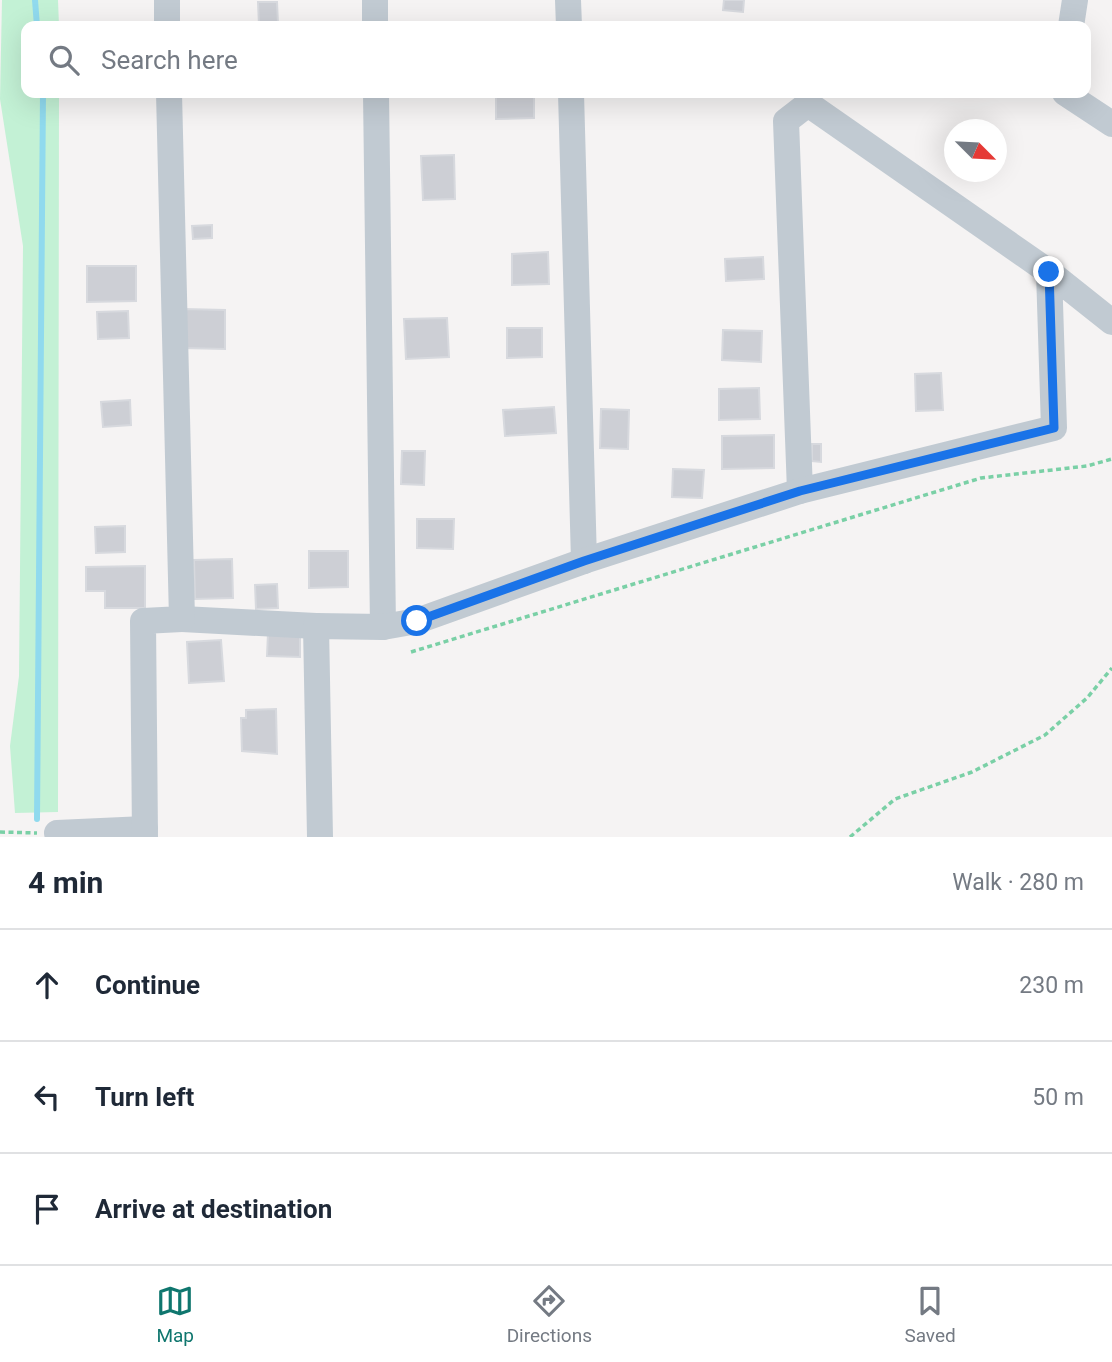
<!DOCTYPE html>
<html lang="en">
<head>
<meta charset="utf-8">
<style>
  body { margin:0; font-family:Roboto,sans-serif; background:#f6f6f7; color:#1f2937 }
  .compass { position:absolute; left:944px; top:119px; width:63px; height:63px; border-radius:50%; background:#fff; box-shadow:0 7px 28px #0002; rotate:114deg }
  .stop { position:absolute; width:21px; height:21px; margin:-16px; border:5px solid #1a73e8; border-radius:50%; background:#fff }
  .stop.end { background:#1a73e8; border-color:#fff; box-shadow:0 2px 7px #0008 }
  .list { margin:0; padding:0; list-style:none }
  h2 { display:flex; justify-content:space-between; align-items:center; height:91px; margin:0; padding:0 28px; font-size:30px }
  h2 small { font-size:23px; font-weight:400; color:#747a83 }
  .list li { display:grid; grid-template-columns:46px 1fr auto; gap:21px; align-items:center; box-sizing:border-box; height:112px; padding:0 28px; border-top:2px solid #e0e1e3 }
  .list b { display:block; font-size:26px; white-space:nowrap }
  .list em { font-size:23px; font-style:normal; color:#747a83 }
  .icon { flex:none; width:38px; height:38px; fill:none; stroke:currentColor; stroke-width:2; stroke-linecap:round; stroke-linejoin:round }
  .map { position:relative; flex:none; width:1112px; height:837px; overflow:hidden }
  .search { position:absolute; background:#fff; box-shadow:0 7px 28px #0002; left:21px; right:21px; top:21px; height:77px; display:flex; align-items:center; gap:18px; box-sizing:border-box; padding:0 24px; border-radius:14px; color:#747a83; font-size:26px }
  .sheet { height:427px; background:#fff }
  nav { display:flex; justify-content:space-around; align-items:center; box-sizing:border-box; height:98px; border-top:2px solid #e0e1e3; background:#fff; font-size:19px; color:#747a83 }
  nav a { display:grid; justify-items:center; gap:4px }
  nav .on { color:#0f766e }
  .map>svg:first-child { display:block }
  .green { fill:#c3f1d5 }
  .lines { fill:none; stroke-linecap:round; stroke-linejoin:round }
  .stream { stroke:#90daee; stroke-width:6 }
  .building { fill:#cdcfd5; stroke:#d7d9de; stroke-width:2 }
  .path { stroke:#7ad0a6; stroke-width:3.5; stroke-dasharray:5 3.5; stroke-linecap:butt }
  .minor { stroke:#c1cad2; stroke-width:26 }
  .route { stroke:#1a73e8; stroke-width:9 }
</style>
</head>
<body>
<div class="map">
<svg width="1112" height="837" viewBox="0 0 1112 837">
  <rect width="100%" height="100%" fill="#f5f3f3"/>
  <!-- green -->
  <path class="green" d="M2,0h56l1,26h-33v67h33l-1,719 -43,1 -5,-67 9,-70 4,-430 -23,-147z"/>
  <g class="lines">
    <!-- stream -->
    <g class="stream">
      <path d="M35,0l2,26"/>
      <path d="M37,819l6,-726"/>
    </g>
  </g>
  <!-- building -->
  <g class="building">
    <path d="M724,0h20l-1,12 -20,-2z"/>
    <path d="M258,2h19l1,22 -19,1z"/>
    <path d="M496,93h38v25l-38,1z"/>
    <path d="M454,155l1,44 -32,1 -2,-44z"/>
    <path d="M212,225v13l-19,1 -1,-13z"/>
    <path d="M548,252l1,32 -37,1v-31z"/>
    <path d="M763,257l1,22 -38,2 -1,-22z"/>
    <path d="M87,266h49v35l-49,1z"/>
    <path d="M183,309l42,1v39l-42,-1z"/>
    <path d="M128,311l1,27 -31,1 -1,-27z"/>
    <path d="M447,318l2,39 -43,2 -2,-40z"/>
    <path d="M507,328h35v29l-35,1z"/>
    <path d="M723,330l39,1 -1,31 -39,-2z"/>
    <path d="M941,373l2,37 -27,1 -1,-37z"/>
    <path d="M759,388l1,31 -41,1v-31z"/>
    <path d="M130,400l1,25 -28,2 -2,-25z"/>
    <path d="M554,407l2,26 -51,3 -2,-26z"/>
    <path d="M601,409l28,1 -1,39 -28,-1z"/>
    <path d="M774,435v33l-52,1v-33z"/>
    <path d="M812,444h9v18l-9,-1z"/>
    <path d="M402,451h23l-1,34 -23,-1z"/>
    <path d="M673,469l31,1 -2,28 -30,-1z"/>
    <path d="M417,519h37l-1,30 -36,-1z"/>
    <path d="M125,526v26l-29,1 -1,-26z"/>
    <path d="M309,551h39v36l-39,1z"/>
    <path d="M232,559l1,39 -38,1 -1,-39z"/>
    <path d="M145,566v42h-40v-17h-19v-24z"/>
    <path d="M277,584l1,24 -22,1 -1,-24z"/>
    <path d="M268,633l32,1v23l-33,-1z"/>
    <path d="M221,640l3,41 -35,2 -2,-41z"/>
    <path d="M276,709l1,45 -35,-3 -1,-33h5v-8z"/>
  </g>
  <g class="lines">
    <!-- path -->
    <g class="path">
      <path d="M411,652l570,-174 106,-12 25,-7"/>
      <path d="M0,832l37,1"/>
      <path d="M850,837l45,-38 77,-27 73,-37 42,-37 25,-30"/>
    </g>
    <!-- minor -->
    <g class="minor">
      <path d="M167,0v26"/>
      <path d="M375,0v26"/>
      <path d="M568,0l1,26"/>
      <path d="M1071,26l4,-26"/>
      <path d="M376,93l7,534"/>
      <path d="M571,93l13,468"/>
      <path d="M1065,93l47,31"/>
      <path d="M800,491l-14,-370 22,-17 241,168"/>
      <path d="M182,619l134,7"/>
      <path d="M57,833l88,-4"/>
      <path d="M145,837l-2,-216 39,-2 -13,-526"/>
      <path d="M320,837l-4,-211 67,1 34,-6 167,-60 216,-70 254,-63 -5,-156 63,50"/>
    </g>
  </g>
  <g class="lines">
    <!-- route -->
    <path class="route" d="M417,621l167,-60 216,-70 254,-63 -5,-156"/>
  </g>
</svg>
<svg class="compass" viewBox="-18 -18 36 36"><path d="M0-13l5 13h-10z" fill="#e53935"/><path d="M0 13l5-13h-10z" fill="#747a83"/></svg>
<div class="stop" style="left:417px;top:621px"></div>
<div class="stop end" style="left:1049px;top:272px"></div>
<div class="search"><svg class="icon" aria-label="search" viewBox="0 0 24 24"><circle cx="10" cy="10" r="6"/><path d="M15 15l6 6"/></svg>Search here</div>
</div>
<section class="sheet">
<h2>4 min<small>Walk · 280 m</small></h2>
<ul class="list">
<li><svg class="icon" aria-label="ahead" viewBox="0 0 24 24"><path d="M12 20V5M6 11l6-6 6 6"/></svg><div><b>Continue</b></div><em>230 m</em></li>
<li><svg class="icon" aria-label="left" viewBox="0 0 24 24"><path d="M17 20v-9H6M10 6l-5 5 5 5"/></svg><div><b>Turn left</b></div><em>50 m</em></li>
<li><svg class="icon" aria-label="arrive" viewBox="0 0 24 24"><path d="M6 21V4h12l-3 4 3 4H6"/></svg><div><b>Arrive at destination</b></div></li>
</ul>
</section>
<nav>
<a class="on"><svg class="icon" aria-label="map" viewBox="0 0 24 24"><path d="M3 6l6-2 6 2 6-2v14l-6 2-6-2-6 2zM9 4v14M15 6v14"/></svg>Map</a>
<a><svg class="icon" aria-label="directions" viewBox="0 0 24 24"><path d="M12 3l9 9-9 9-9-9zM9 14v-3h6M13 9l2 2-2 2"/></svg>Directions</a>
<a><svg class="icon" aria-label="saved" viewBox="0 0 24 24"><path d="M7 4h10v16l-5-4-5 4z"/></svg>Saved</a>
</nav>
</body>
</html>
